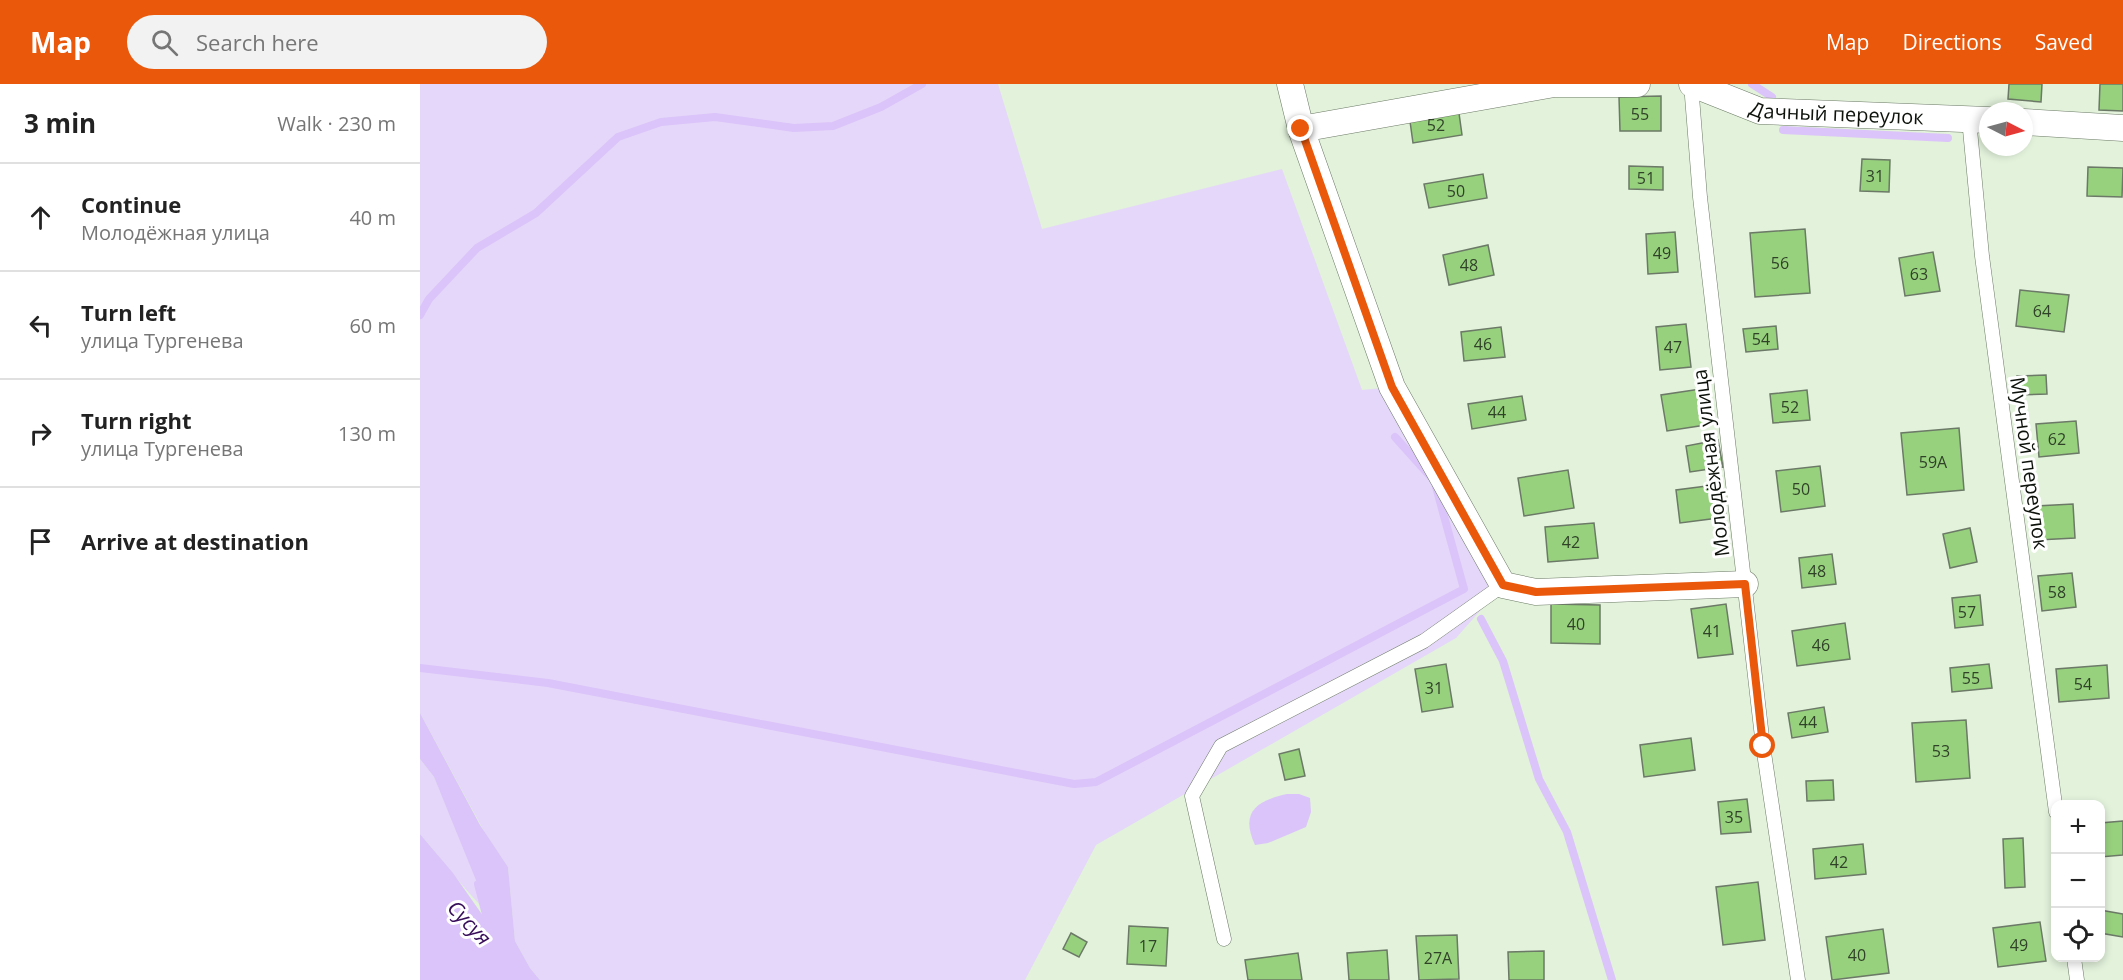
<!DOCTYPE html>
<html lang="en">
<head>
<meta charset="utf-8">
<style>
  body { margin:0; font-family:"Open Sans",sans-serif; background:#f2f2f2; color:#222 }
  .controls { position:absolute; right:18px; bottom:18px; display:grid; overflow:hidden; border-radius:12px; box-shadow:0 3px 9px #0003 }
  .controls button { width:54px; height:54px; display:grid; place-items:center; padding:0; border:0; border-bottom:2px solid #e0e0e0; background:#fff; color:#222; font:30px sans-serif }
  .compass { position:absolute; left:1559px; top:18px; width:54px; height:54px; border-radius:50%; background:#fff; box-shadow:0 3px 9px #0003; rotate:96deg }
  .stop { position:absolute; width:18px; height:18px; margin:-14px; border:4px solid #ea580c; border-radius:50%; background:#fff }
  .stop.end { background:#ea580c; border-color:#fff; box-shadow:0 2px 6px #0008 }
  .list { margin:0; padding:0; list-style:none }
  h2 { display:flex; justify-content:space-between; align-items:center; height:78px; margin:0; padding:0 24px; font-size:26px }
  h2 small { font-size:20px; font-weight:400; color:#767676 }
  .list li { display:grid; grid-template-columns:39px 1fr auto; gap:18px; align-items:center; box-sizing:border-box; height:108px; padding:0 24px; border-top:2px solid #e0e0e0 }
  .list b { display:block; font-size:22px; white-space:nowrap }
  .list p { margin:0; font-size:20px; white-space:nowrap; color:#767676 }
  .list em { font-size:20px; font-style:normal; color:#767676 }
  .icon { flex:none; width:33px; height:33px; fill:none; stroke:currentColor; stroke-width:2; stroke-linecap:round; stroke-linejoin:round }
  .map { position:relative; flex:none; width:1703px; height:896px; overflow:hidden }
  header { display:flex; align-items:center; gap:36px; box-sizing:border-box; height:84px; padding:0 30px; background:#ea580c; color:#fff }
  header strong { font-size:28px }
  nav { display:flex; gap:33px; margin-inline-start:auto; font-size:21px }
  .search { width:420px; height:54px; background:#f2f2f2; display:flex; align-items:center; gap:15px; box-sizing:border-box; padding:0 21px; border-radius:33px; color:#767676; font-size:22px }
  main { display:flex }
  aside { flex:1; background:#fff }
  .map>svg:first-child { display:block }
  .green { fill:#e5d7f9 }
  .water { fill:#dbc4f9 }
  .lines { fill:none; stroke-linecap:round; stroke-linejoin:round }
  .stream { stroke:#dbc4f9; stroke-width:8 }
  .building { fill:#97d17e; stroke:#6b7966; stroke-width:1.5 }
  .lane-casing { stroke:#6c7a66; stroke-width:15 }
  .street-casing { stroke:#6c7a66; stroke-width:27 }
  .lane { stroke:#fff; stroke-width:14 }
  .street { stroke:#fff; stroke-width:26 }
  .route { stroke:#ea580c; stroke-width:8 }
  .labels { text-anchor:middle; stroke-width:6; stroke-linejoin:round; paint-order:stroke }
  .number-label { font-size:16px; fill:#304228 }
  .street-label { font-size:20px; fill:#0d120b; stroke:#fff }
  .water-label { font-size:21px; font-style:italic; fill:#380d5a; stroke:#fff }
</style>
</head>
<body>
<header>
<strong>Map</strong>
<div class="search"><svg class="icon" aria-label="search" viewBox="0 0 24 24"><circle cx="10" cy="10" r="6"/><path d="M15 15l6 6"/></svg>Search here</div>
<nav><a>Map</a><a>Directions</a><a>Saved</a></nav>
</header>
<main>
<aside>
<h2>3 min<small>Walk · 230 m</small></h2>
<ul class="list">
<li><svg class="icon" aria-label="ahead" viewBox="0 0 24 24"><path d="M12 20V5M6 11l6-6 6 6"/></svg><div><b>Continue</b><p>Молодёжная улица</p></div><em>40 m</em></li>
<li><svg class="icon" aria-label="left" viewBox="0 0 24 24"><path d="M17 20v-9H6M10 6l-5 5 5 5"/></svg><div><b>Turn left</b><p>улица Тургенева</p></div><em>60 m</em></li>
<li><svg class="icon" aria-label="right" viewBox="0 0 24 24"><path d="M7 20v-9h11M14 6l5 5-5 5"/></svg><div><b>Turn right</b><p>улица Тургенева</p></div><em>130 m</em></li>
<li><svg class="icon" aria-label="arrive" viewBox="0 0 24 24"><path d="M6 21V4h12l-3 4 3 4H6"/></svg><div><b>Arrive at destination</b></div></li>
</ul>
</aside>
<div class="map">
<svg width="1703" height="896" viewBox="0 0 1703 896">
  <rect width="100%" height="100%" fill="#e2f2db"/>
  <!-- green -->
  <g class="green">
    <path d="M0,0h578l44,145 240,-60 80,221 30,-3 111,198 -47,53 -360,207 -71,135h-485l-10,-12 -15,-27 -7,-74 -23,-34 -65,-120z"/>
    <path d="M0,675l14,18 43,101 8,32c-24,-24 -43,-51 -65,-76z"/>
  </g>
  <!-- water -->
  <g class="water">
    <path d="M0,629l60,112 28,42 7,74 15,27 10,12h-120v-146l33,39 35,50 -8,-33 -46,-113 -14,-18z"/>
    <path d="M867,710h12l11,4 1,14 -5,15 -38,16 -13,2c-15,-33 1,-44 32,-51z"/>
  </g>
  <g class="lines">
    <!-- stream -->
    <g class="stream">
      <path d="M1332,0l20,13"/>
      <path d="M1363,46l165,8"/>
      <path d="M0,231l9,-16 48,-51 59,-35 82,-76 43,-15 54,-5 79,11 39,-2 48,-19 41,-23"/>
      <path d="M975,353l35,39"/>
      <path d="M1061,535l22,42 36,118 28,53 45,148"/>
      <path d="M0,584l128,15 526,101 22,-2 368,-193 -28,-102"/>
      <path d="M58,800l12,46"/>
    </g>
  </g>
  <!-- building -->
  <g class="building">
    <path d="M1589,0h33l-1,18 -33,-3z"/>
    <path d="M1680,0h23v27l-24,-1z"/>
    <path d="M1241,12v35h-41l-1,-34z"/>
    <path d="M1038,22l4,29 -49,8 -4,-29z"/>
    <path d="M1442,75l28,1 -1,32 -29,-1z"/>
    <path d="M1209,82l34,1v23l-34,-1z"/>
    <path d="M1668,83l35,1 -1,29 -35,-1z"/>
    <path d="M1063,90l4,24 -58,10 -5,-24z"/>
    <path d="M1385,145l5,64 -55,4 -5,-64z"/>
    <path d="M1255,148l3,40 -30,2 -2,-40z"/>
    <path d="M1068,161l6,30 -45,10 -6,-30z"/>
    <path d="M1513,168l7,39 -35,5 -6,-38z"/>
    <path d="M1600,206l49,5 -5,37 -48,-6z"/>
    <path d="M1266,240l5,43 -31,3 -4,-43z"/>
    <path d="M1356,242l2,23 -32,3 -3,-23z"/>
    <path d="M1081,243l4,30 -41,4 -3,-29z"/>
    <path d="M1626,291l1,19 -30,1v-19z"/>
    <path d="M1287,304l5,36 -45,7 -6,-36z"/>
    <path d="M1387,306l3,30 -37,3 -3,-29z"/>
    <path d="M1102,312l4,24 -54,9 -4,-25z"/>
    <path d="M1656,337l3,32 -40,4 -3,-33z"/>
    <path d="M1539,344l5,62 -57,5 -6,-62z"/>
    <path d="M1298,356l5,27 -33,5 -4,-26z"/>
    <path d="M1400,382l5,40 -44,6 -5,-41z"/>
    <path d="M1148,386l6,38 -50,8 -6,-38z"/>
    <path d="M1302,400l4,33 -46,6 -4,-33z"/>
    <path d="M1653,420l2,34 -37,2 -2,-34z"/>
    <path d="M1174,439l4,35 -50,4 -3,-35z"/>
    <path d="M1550,444l7,34 -27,6 -7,-34z"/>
    <path d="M1412,470l4,30 -34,4 -3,-30z"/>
    <path d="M1652,489l4,34 -34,4 -4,-35z"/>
    <path d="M1560,511l3,30 -28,3 -3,-30z"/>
    <path d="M1131,520l49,1v39l-49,-1z"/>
    <path d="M1306,520l7,50 -35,4 -7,-49z"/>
    <path d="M1425,539l5,36 -53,7 -5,-35z"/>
    <path d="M1026,580l7,43 -31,5 -7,-43z"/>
    <path d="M1569,580l3,24 -40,4 -2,-24z"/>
    <path d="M1687,581l2,33 -50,4 -3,-33z"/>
    <path d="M1404,623l4,25 -36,6 -4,-25z"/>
    <path d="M1546,636l4,58 -54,4 -4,-59z"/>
    <path d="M1271,654l4,32 -51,7 -4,-32z"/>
    <path d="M879,665l6,27 -20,4 -6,-26z"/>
    <path d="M1413,696l1,20 -27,1 -1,-20z"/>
    <path d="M1327,715l4,33 -30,2 -3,-32z"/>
    <path d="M1703,737v34l-23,2v-34z"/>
    <path d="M1603,754l2,49 -20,1 -2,-49z"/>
    <path d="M1443,760l3,30 -51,5 -2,-30z"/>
    <path d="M1338,798l7,58 -42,5 -7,-58z"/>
    <path d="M1680,826l23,4v23l-23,-4z"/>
    <path d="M1620,838l6,39 -48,6 -5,-39z"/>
    <path d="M709,842l39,2 -2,38 -39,-2z"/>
    <path d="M1463,845l6,44 -57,7 -6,-43z"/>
    <path d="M651,849l16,9 -8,15 -16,-8z"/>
    <path d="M1037,851l2,44 -40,1 -3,-44z"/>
    <path d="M967,866l2,30h-40l-2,-27z"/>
    <path d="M1124,867v29h-35l-1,-28z"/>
    <path d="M878,869l4,27h-54l-3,-20z"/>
  </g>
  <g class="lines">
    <defs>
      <g id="lane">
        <path d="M1271,0l9,113 63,549 35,234"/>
        <path d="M1549,35l13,137 74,556"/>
        <path d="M804,855l-32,-143 29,-50 203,-105 79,-56"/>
        <path d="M1654,874l3,22"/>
      </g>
      <g id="street">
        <path d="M870,0l11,45 91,258 111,198 33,7 209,-8"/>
        <path id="s1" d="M1272,0l68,27 228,9"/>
        <path d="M1604,38l99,6"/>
        <path d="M881,45l253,-45h83"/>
      </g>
    </defs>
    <!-- lane casing -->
    <use href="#lane" class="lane-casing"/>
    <!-- street casing -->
    <use href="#street" class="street-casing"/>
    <!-- lane -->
    <use href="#lane" class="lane"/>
    <!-- street -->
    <use href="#street" class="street"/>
  </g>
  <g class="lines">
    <!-- route -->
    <path class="route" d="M881,45l91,258 111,198 33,7 209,-8 18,162"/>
  </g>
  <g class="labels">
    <!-- number labels -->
    <g class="number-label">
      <text x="1220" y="36">55</text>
      <text x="1016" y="47">52</text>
      <text x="1455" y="98">31</text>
      <text x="1226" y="100">51</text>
      <text x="1036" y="113">50</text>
      <text x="1242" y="175">49</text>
      <text x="1360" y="185">56</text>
      <text x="1049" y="187">48</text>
      <text x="1499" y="196">63</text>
      <text x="1622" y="233">64</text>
      <text x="1341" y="261">54</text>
      <text x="1063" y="266">46</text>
      <text x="1253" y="269">47</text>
      <text x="1370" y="329">52</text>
      <text x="1077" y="334">44</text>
      <text x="1637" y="361">62</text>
      <text x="1513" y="384">59А</text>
      <text x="1381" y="411">50</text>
      <text x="1151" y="464">42</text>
      <text x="1397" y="493">48</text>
      <text x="1637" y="514">58</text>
      <text x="1547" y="534">57</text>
      <text x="1156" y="546">40</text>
      <text x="1292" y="553">41</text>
      <text x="1401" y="567">46</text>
      <text x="1551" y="600">55</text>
      <text x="1663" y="606">54</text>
      <text x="1014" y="610">31</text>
      <text x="1388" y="644">44</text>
      <text x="1521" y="673">53</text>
      <text x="1314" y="739">35</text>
      <text x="1419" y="784">42</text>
      <text x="1599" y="867">49</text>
      <text x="728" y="868">17</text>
      <text x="1437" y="877">40</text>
      <text x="1018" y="880">27А</text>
    </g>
    <!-- street labels -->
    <g class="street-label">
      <text dy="7" stroke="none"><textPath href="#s1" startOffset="150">Дачный переулок</textPath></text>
      <text transform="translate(1291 379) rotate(-97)" y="7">Молодёжная улица</text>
      <text transform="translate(1609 379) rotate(82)" y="7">Мучной переулок</text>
    </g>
    <!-- water labels -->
    <g class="water-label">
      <text transform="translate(49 839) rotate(47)" y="7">Сусуя</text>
    </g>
  </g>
</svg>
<div class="controls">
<button>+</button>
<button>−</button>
<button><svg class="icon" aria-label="locate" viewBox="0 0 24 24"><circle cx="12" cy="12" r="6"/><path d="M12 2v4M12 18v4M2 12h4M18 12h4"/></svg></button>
</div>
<svg class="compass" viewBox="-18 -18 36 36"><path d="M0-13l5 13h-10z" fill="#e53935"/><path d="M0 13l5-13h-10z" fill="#767676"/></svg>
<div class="stop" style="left:1343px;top:662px"></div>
<div class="stop end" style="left:881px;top:45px"></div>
</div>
</main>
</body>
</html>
